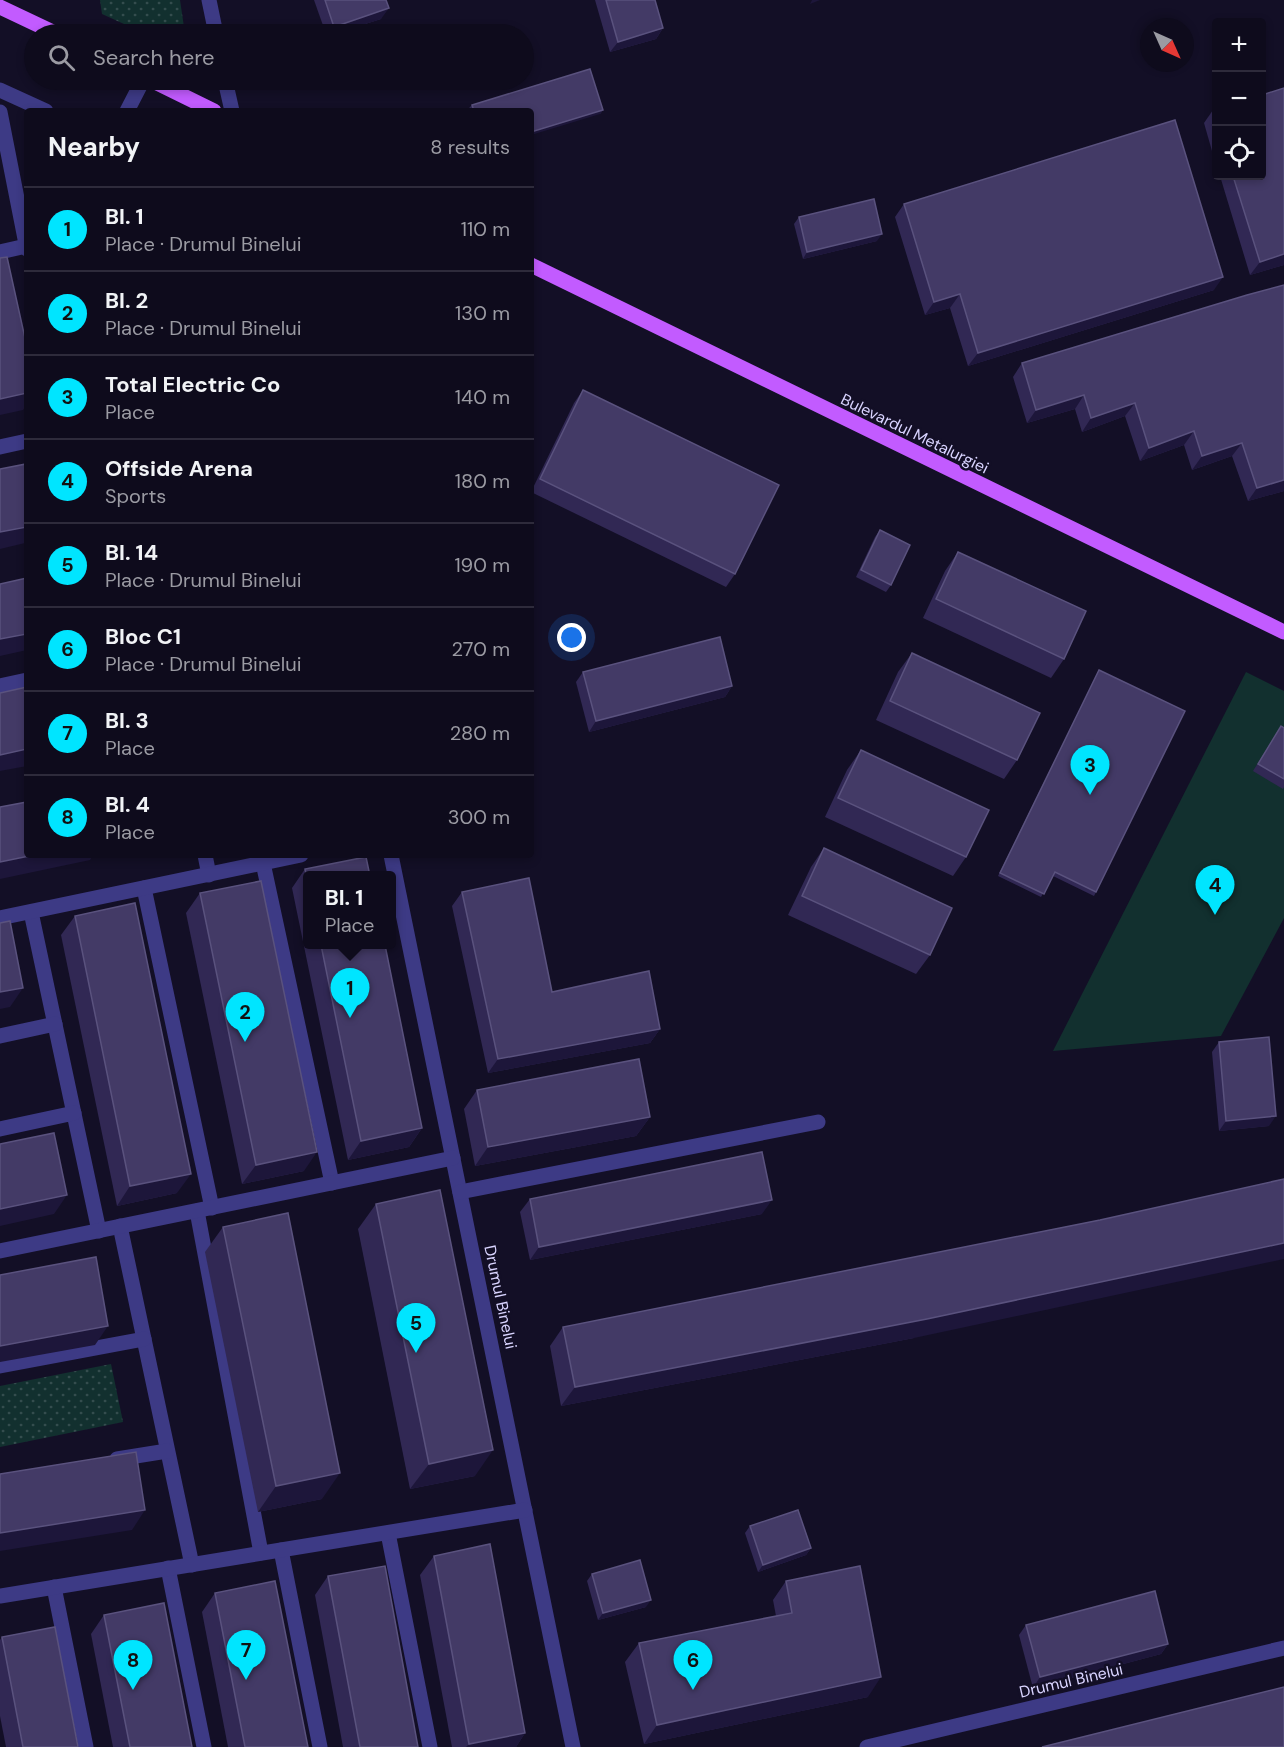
<!DOCTYPE html>
<html lang="en">
<head>
<meta charset="utf-8">
<style>
  body { margin:0; font-family:"DM Sans",sans-serif; background:#171425; color:#f1f3f6 }
  .controls { position:absolute; right:18px; top:18px; display:grid; overflow:hidden; border-radius:6px; box-shadow:0 3px 9px #0003 }
  .controls button { width:54px; height:54px; display:grid; place-items:center; padding:0; border:0; border-bottom:2px solid #2e2b3b; background:#0e0b1c; color:#f1f3f6; font:30px sans-serif }
  .compass { position:absolute; left:1140px; top:18px; width:54px; height:54px; border-radius:50%; background:#0e0b1c; box-shadow:0 3px 9px #0003; rotate:135deg }
  .you { position:absolute; left:572px; top:638px; width:21px; height:21px; margin:-15px; border:4px solid #fff; border-radius:50%; background:#1a73e8; box-shadow:0 0 0 9px #1a73e833 }
  .badge { display:grid; place-items:center; width:39px; height:39px; border-radius:50%; background:#00e5ff; color:#111; font-size:20px; font-weight:700 }
  .pin { position:absolute; translate:-50% -50px; filter:drop-shadow(0 2px 3px #0008) }
  .pin::after { content:''; position:absolute; top:32px; width:21px; height:18px; background:inherit; clip-path:polygon(0 0,100% 0,50% 100%) }
  .popup { position:absolute; left:303px; top:871px; width:93px; height:78px; box-sizing:border-box; display:grid; place-content:center; border-radius:6px; background:#0e0b1c; filter:drop-shadow(0 2px 4px #0005); font-size:20px; white-space:nowrap; color:#9b9ba3 }
  .popup b { font-size:22px; color:#f1f3f6 }
  .popup::after { content:''; position:absolute; left:50%; top:100%; margin-left:-12px; border:12px solid transparent; border-top-color:#0e0b1c }
  .list { margin:0; padding:0; list-style:none }
  h2 { display:flex; justify-content:space-between; align-items:center; height:78px; margin:0; padding:0 24px; font-size:26px }
  h2 small { font-size:20px; font-weight:400; color:#9b9ba3 }
  .list li { display:grid; grid-template-columns:39px 1fr auto; gap:18px; align-items:center; box-sizing:border-box; height:84px; padding:0 24px; border-top:2px solid #2e2b3b }
  .list b { display:block; font-size:22px; white-space:nowrap }
  .list p { margin:0; font-size:20px; white-space:nowrap; color:#9b9ba3 }
  .list em { font-size:20px; font-style:normal; color:#9b9ba3 }
  .icon { flex:none; width:33px; height:33px; fill:none; stroke:currentColor; stroke-width:2; stroke-linecap:round; stroke-linejoin:round }
  .map { position:relative; flex:none; width:1284px; height:1747px; overflow:hidden }
  .search { position:absolute; background:#0e0b1c; box-shadow:0 3px 9px #0003; left:24px; top:24px; width:510px; height:66px; display:flex; align-items:center; gap:15px; box-sizing:border-box; padding:0 21px; border-radius:33px; color:#9b9ba3; font-size:22px }
  .panel { position:absolute; background:#0e0b1c; box-shadow:0 3px 9px #0003; left:24px; top:108px; width:510px; height:750px; border-radius:6px }
  .map>svg:first-child { display:block }
  .grass { fill:url(#grass-dots) }
  .garden { fill:#12302f }
  .lines { fill:none; stroke-linecap:round; stroke-linejoin:round }
  .minor { stroke:#3d3a85; stroke-width:15 }
  .major { stroke:#c25bff; stroke-width:15 }
  .wall { fill:#312854 }
  .shaded-wall { fill:#1d163a }
  .building { fill:#433a66; stroke:#5a527e; stroke-width:1.5 }
  .labels { text-anchor:middle; stroke-width:5; stroke-linejoin:round; paint-order:stroke }
  .street-label { font-size:16px; fill:#d9d4ff; stroke:#130f26 }
</style>
</head>
<body>
<div class="map">
<svg width="1284" height="1747" viewBox="0 0 1284 1747">
  <defs>
    <pattern id="grass-dots" width="8" height="8" patternUnits="userSpaceOnUse" patternTransform="scale(1.5)"><rect width="8" height="8" fill="#12302f"/><path d="M2 2h.1M6 6h.1" fill="none" stroke="#344d4e" stroke-width="1.8" stroke-linecap="round"/></pattern>
  </defs>
  <rect width="100%" height="100%" fill="#130f26"/>
  <!-- grass -->
  <g class="grass">
    <path d="M100,0h80l5,34h-39l-44,-20z"/>
    <path d="M111,1364l12,58 -123,25v-61z"/>
  </g>
  <!-- garden -->
  <path class="garden" d="M1246,672l38,19v227l-63,118 -168,15z"/>
  <g class="lines">
    <!-- minor -->
    <g class="minor">
      <path d="M209,0l7,34"/>
      <path d="M225,80l7,31"/>
      <path d="M0,90l46,21"/>
      <path d="M127,111l16,-31"/>
      <path d="M0,112l27,137"/>
      <path d="M0,252l26,-6"/>
      <path d="M0,447l27,-6"/>
      <path d="M0,686l27,-6"/>
      <path d="M205,855l4,20"/>
      <path d="M391,855l182,892"/>
      <path d="M263,863l69,320"/>
      <path d="M144,888l68,320"/>
      <path d="M31,912l68,319"/>
      <path d="M0,918l301,-63"/>
      <path d="M0,1036l55,-12"/>
      <path d="M0,1129l74,-16"/>
      <path d="M460,1192l358,-70"/>
      <path d="M197,1211l64,342"/>
      <path d="M120,1226l72,339"/>
      <path d="M0,1251l453,-93"/>
      <path d="M0,1366l144,-27"/>
      <path d="M117,1459l50,-8"/>
      <path d="M388,1533l42,214"/>
      <path d="M281,1550l39,197"/>
      <path d="M168,1568l36,179"/>
      <path d="M54,1587l32,160"/>
      <path d="M0,1596l525,-86"/>
      <path d="M867,1747l417,-99"/>
    </g>
    <!-- major -->
    <g class="major">
      <path d="M0,7l57,27"/>
      <path d="M151,80l63,31"/>
      <path d="M531,265l753,367"/>
    </g>
  </g>
  <!-- wall -->
  <g class="wall">
    <path d="M314,0h72l-5,19 -47,15h-8z"/>
    <path d="M595,0h60l8,28 -7,11 -46,13z"/>
    <path d="M1284,88v177l-34,10 -30,-99h42z"/>
    <path d="M472,105l131,5 -3,4 -69,-3h-61l-1,-3z"/>
    <path d="M1216,109v56l-12,-42 9,-13z"/>
    <path d="M904,204l310,86 -246,76 -18,-58 -25,7 -30,-98z"/>
    <path d="M799,217l78,24 -74,18 -9,-35z"/>
    <path d="M1284,285v206l-36,10 -16,-45 -40,14 -8,-25 -44,16 -15,-45 -43,16 -7,-23 -48,14 -14,-46 9,-14z"/>
    <path d="M583,390l152,184 -9,13 -195,-95 43,-89z"/>
    <path d="M880,530l11,55 -5,7 -30,-15 19,-40z"/>
    <path d="M958,552l106,107 -13,19 -128,-60 22,-47z"/>
    <path d="M912,653l105,107 -13,19 -128,-59 22,-48z"/>
    <path d="M1099,670l-3,222 -2,4 -41,-20 -12,21 -43,-21z"/>
    <path d="M583,672l149,14 -7,11 -136,35 -13,-50z"/>
    <path d="M1281,726l3,2v59l-1,2 -30,-18z"/>
    <path d="M861,750l105,107 -13,19 -128,-59 22,-47z"/>
    <path d="M824,848l106,107 -14,19 -128,-59 23,-48z"/>
    <path d="M305,869l3,7v69h77l37,183 -13,19 -61,13 -56,-272z"/>
    <path d="M462,892l90,100 108,37 -10,14 -162,30 -36,-167z"/>
    <path d="M200,893l104,278 -62,13 -56,-271z"/>
    <path d="M75,916l102,277 -60,13 -56,-271z"/>
    <path d="M1219,1042l50,84 -50,5 -7,-79z"/>
    <path d="M477,1090l173,27 -14,19 -161,30 -11,-57z"/>
    <path d="M530,1199l232,15 -232,46 -10,-48z"/>
    <path d="M376,1204l99,272 -65,13 -52,-260z"/>
    <path d="M223,1227l99,272 -64,13 -53,-260z"/>
    <path d="M563,1327l351,11 -353,68 -11,-60z"/>
    <path d="M750,1526l61,22 -5,7 -48,17 -13,-39z"/>
    <path d="M434,1556l91,177 -9,14h-64l-32,-172z"/>
    <path d="M592,1574l54,33 -48,13 -11,-39z"/>
    <path d="M328,1576l90,171h-75l-28,-152z"/>
    <path d="M786,1581l82,116 -224,47 -19,-82 14,-19 137,-27 -3,-16z"/>
    <path d="M215,1593l93,154h-80l-26,-135z"/>
    <path d="M104,1615l88,132h-79l-22,-113z"/>
    <path d="M1026,1625l142,19 -7,10 -128,34 -14,-53z"/>
    <path d="M2,1637l76,110h-72l-6,-31v-76z"/>
  </g>
  <!-- shaded-wall -->
  <g class="shaded-wall">
    <path d="M812,0h8l-10,4z"/>
    <path d="M389,8l-8,11 -47,15h-6l6,-7z"/>
    <path d="M663,28l-7,11 -46,13 8,-10z"/>
    <path d="M603,110l-3,4 -69,21v-3z"/>
    <path d="M882,234l-5,7 -74,18 4,-7z"/>
    <path d="M1284,254v11l-34,10 10,-13z"/>
    <path d="M1223,277l-9,13 -246,76 10,-13z"/>
    <path d="M960,294l-10,14 -25,7 9,-13z"/>
    <path d="M27,393v12l-4,5 -23,5v-16z"/>
    <path d="M1084,395l-9,14 -48,14 9,-13z"/>
    <path d="M1135,403l-10,13 -43,16 9,-14z"/>
    <path d="M1194,431l-10,14 -44,16 9,-13z"/>
    <path d="M1242,443l-10,13 -40,14 10,-14z"/>
    <path d="M1284,480v11l-36,10 9,-13z"/>
    <path d="M27,527v13l-2,3 -25,6v-17z"/>
    <path d="M27,634v16l-27,6v-17z"/>
    <path d="M732,686l-7,11 -136,35 7,-11z"/>
    <path d="M27,749v17l-27,5v-16z"/>
    <path d="M34,855h59l-3,5 -90,19v-17z"/>
    <path d="M23,988l-13,19 -10,2v-17z"/>
    <path d="M660,1029l-10,14 -162,30 10,-14z"/>
    <path d="M1276,1116l-7,10 -50,5 7,-10z"/>
    <path d="M650,1117l-14,19 -161,30 13,-19z"/>
    <path d="M422,1128l-13,19 -61,13 13,-19z"/>
    <path d="M317,1152l-13,19 -62,13 14,-19z"/>
    <path d="M191,1174l-14,19 -60,13 13,-20z"/>
    <path d="M67,1195l-13,19 -54,12v-17z"/>
    <path d="M772,1200l-10,14 -232,46 9,-13z"/>
    <path d="M1284,1243v16l-370,79 -353,68 14,-19z"/>
    <path d="M108,1326l-13,19 -95,17v-16z"/>
    <path d="M493,1450l-18,26 -65,13 19,-25z"/>
    <path d="M340,1473l-18,26 -64,13 18,-26z"/>
    <path d="M145,1510l-13,20 -132,21v-18z"/>
    <path d="M811,1548l-5,7 -48,17 5,-7z"/>
    <path d="M651,1600l-5,7 -48,13 5,-7z"/>
    <path d="M1168,1644l-7,10 -128,34 7,-11z"/>
    <path d="M881,1677l-13,20 -224,47 13,-19z"/>
    <path d="M525,1733l-9,14h-50l3,-3z"/>
  </g>
  <!-- building -->
  <g class="building">
    <path d="M325,0h61l3,8 -55,19z"/>
    <path d="M606,0h49l8,28 -45,14z"/>
    <path d="M590,69l13,41 -72,22v-21h-57l-2,-6z"/>
    <path d="M1284,88v166l-24,8 -27,-86h29v-81z"/>
    <path d="M1216,109v11l-3,-10z"/>
    <path d="M1175,120l48,157 -245,76 -18,-59 -26,8 -30,-98z"/>
    <path d="M874,199l8,35 -75,18 -8,-35z"/>
    <path d="M7,257l20,90v46l-27,6v-141z"/>
    <path d="M1284,285v195l-27,8 -15,-45 -40,13 -8,-25 -45,17 -14,-45 -44,15 -7,-23 -48,15 -14,-47 225,-68z"/>
    <path d="M583,390l196,95 -44,89 -195,-95z"/>
    <path d="M26,464l1,5v58l-27,5v-63z"/>
    <path d="M880,530l30,15 -19,40 -30,-15z"/>
    <path d="M958,552l128,59 -22,48 -128,-60z"/>
    <path d="M27,578v56l-27,5v-55z"/>
    <path d="M720,637l12,49 -136,35 -13,-49z"/>
    <path d="M912,653l128,60 -23,47 -127,-59z"/>
    <path d="M1099,670l86,41 -89,181 -41,-20 -11,22 -44,-21z"/>
    <path d="M27,687v62l-27,6v-62z"/>
    <path d="M1281,726l3,2v51l-26,-15z"/>
    <path d="M861,750l128,60 -23,47 -128,-59z"/>
    <path d="M27,802v53h7l-34,7v-55z"/>
    <path d="M824,848l128,60 -22,47 -128,-59z"/>
    <path d="M366,857l4,19h-62v7l-3,-14z"/>
    <path d="M529,878l23,114 97,-21 11,58 -162,30 -36,-167z"/>
    <path d="M261,881l56,271 -61,13 -56,-272z"/>
    <path d="M135,903l56,271 -61,12 -55,-270z"/>
    <path d="M10,921l13,67 -23,4v-69z"/>
    <path d="M321,945h64l37,183 -61,13z"/>
    <path d="M1269,1037l7,79 -50,5 -7,-79z"/>
    <path d="M639,1059l11,58 -162,30 -11,-57z"/>
    <path d="M54,1133l13,62 -67,14v-65z"/>
    <path d="M762,1152l10,48 -233,47 -9,-48z"/>
    <path d="M1284,1179v64l-357,76 -352,68 -12,-60 537,-107z"/>
    <path d="M440,1190l53,260 -64,14 -53,-260z"/>
    <path d="M288,1213l52,260 -64,13 -53,-259z"/>
    <path d="M96,1257l12,69 -108,20v-71z"/>
    <path d="M136,1452l9,58 -145,23v-59z"/>
    <path d="M798,1510l13,38 -48,17 -13,-39z"/>
    <path d="M490,1544l35,189 -56,11 -35,-188z"/>
    <path d="M640,1560l11,40 -48,13 -11,-39z"/>
    <path d="M385,1566l33,181h-58l-32,-171z"/>
    <path d="M860,1566l21,111 -224,48 -18,-82 153,-30 -6,-32z"/>
    <path d="M275,1581l33,166h-63l-30,-154z"/>
    <path d="M1155,1591l13,53 -128,33 -14,-52z"/>
    <path d="M164,1603l28,144h-62l-26,-132z"/>
    <path d="M55,1627l23,120h-55l-21,-110z"/>
    <path d="M1284,1687v60h-242z"/>
  </g>
  <g class="labels">
    <!-- street labels -->
    <g class="street-label">
      <text transform="translate(915 433) rotate(26)" y="6">Bulevardul Metalurgiei</text>
      <text transform="translate(501 1297) rotate(78)" y="6">Drumul Binelui</text>
      <text transform="translate(1071 1680) rotate(-13)" y="6">Drumul Binelui</text>
    </g>
  </g>
</svg>
<div class="controls">
<button>+</button>
<button>−</button>
<button><svg class="icon" aria-label="locate" viewBox="0 0 24 24"><circle cx="12" cy="12" r="6"/><path d="M12 2v4M12 18v4M2 12h4M18 12h4"/></svg></button>
</div>
<svg class="compass" viewBox="-18 -18 36 36"><path d="M0-13l5 13h-10z" fill="#e53935"/><path d="M0 13l5-13h-10z" fill="#9b9ba3"/></svg>
<div class="you"></div>
<div class="pin badge" style="left:350px;top:1018px">1</div>
<div class="popup"><b>Bl. 1</b>Place</div>
<div class="pin badge" style="left:245px;top:1042px">2</div>
<div class="pin badge" style="left:1090px;top:795px">3</div>
<div class="pin badge" style="left:1215px;top:915px">4</div>
<div class="pin badge" style="left:416px;top:1353px">5</div>
<div class="pin badge" style="left:693px;top:1690px">6</div>
<div class="pin badge" style="left:246px;top:1680px">7</div>
<div class="pin badge" style="left:133px;top:1690px">8</div>
<div class="search"><svg class="icon" aria-label="search" viewBox="0 0 24 24"><circle cx="10" cy="10" r="6"/><path d="M15 15l6 6"/></svg>Search here</div>
<section class="panel">
<h2>Nearby<small>8 results</small></h2>
<ul class="list">
<li><span class="badge">1</span><div><b>Bl. 1</b><p>Place · Drumul Binelui</p></div><em>110 m</em></li>
<li><span class="badge">2</span><div><b>Bl. 2</b><p>Place · Drumul Binelui</p></div><em>130 m</em></li>
<li><span class="badge">3</span><div><b>Total Electric Co</b><p>Place</p></div><em>140 m</em></li>
<li><span class="badge">4</span><div><b>Offside Arena</b><p>Sports</p></div><em>180 m</em></li>
<li><span class="badge">5</span><div><b>Bl. 14</b><p>Place · Drumul Binelui</p></div><em>190 m</em></li>
<li><span class="badge">6</span><div><b>Bloc C1</b><p>Place · Drumul Binelui</p></div><em>270 m</em></li>
<li><span class="badge">7</span><div><b>Bl. 3</b><p>Place</p></div><em>280 m</em></li>
<li><span class="badge">8</span><div><b>Bl. 4</b><p>Place</p></div><em>300 m</em></li>
</ul>
</section>
</div>
</body>
</html>
